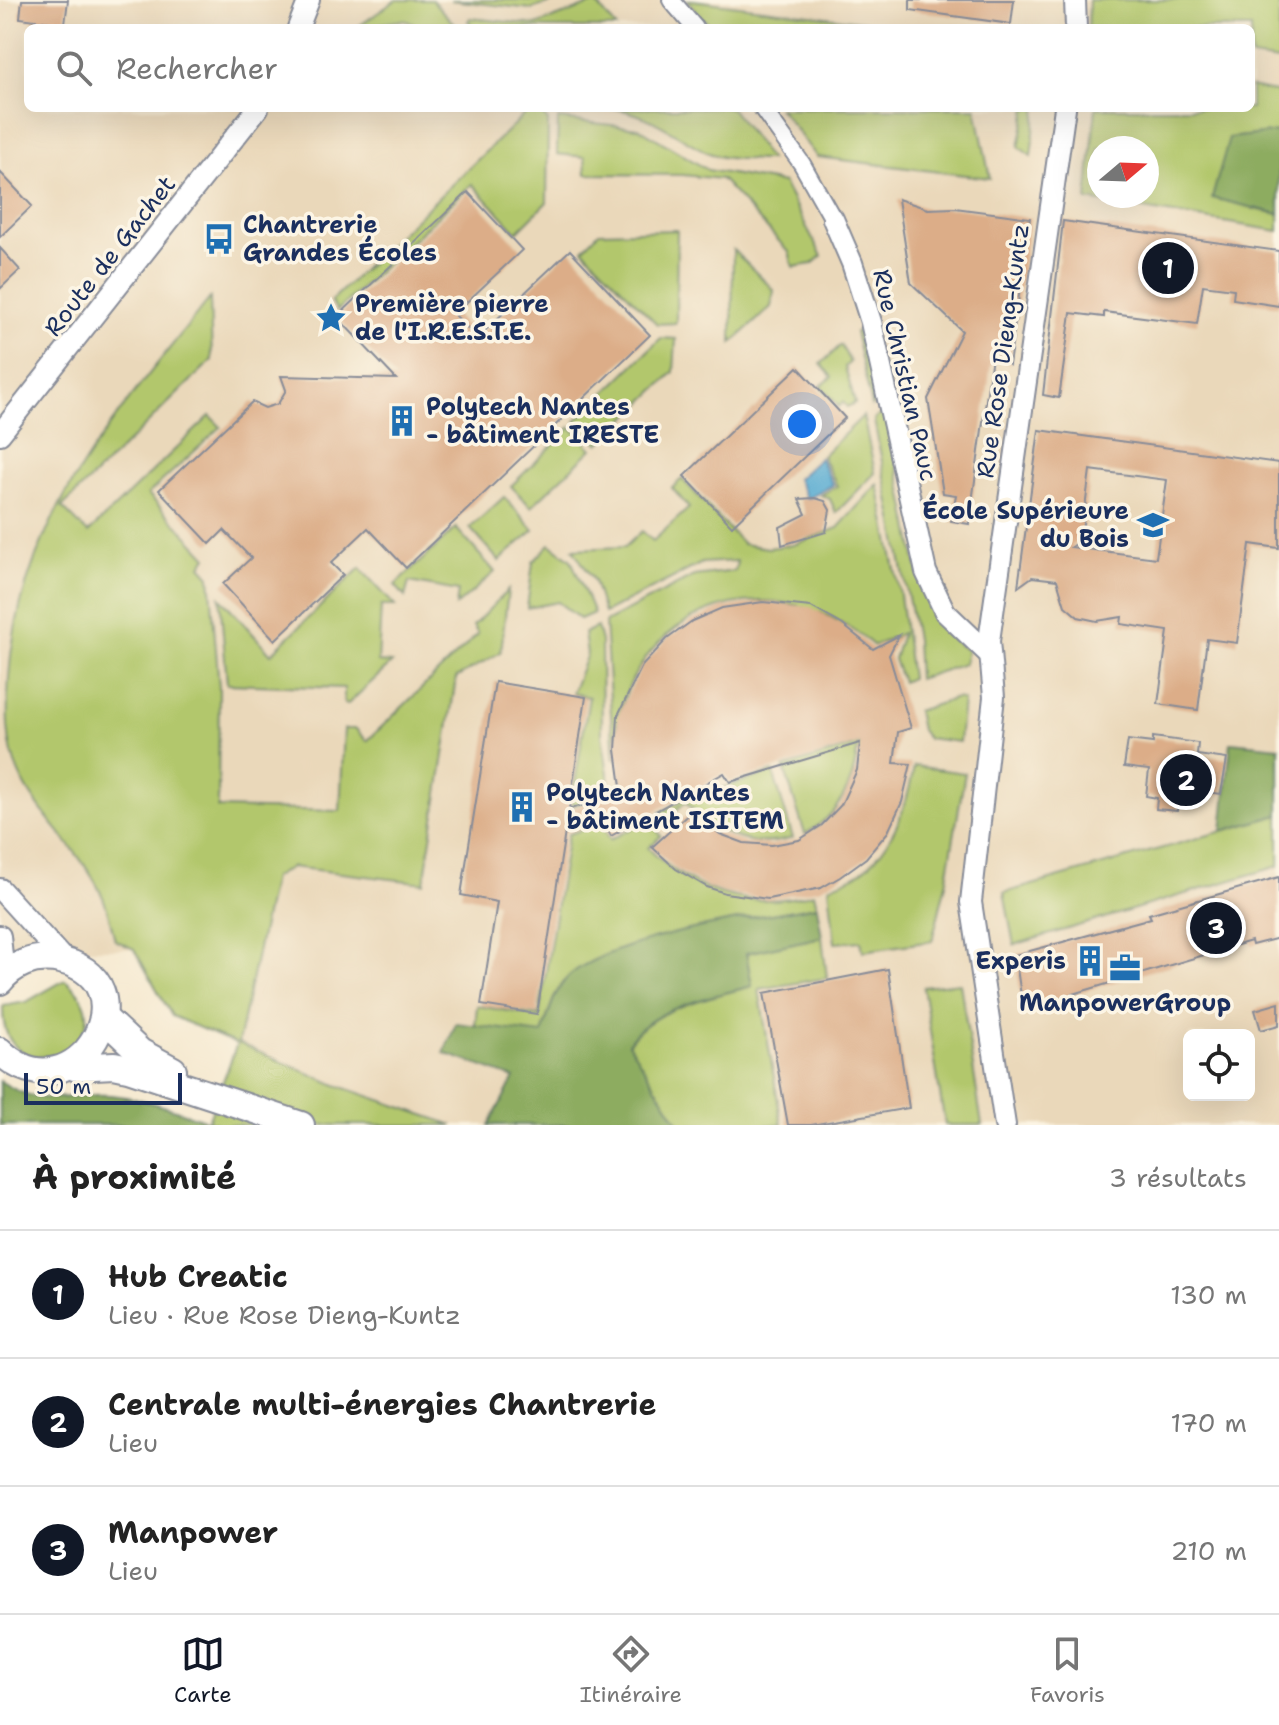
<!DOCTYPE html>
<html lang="fr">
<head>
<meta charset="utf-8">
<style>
  body { margin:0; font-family:"Shantell Sans",sans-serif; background:#f6f6f6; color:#222 }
  .controls { position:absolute; right:24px; bottom:24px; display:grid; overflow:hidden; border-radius:12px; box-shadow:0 8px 32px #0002 }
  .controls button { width:72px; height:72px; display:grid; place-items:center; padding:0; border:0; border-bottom:2px solid #e0e0e0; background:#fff; color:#222; font:40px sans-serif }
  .compass { position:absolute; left:1087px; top:136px; width:72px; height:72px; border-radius:50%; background:#fff; box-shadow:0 8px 32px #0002; rotate:71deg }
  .scale { position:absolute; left:24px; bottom:20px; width:158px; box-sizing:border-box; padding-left:8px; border:4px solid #1b2f5e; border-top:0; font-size:22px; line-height:28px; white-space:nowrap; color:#1b2f5e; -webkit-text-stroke:6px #fcf5e5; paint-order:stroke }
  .you { position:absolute; left:802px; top:424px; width:28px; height:28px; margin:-20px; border:6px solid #fff; border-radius:50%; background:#1a73e8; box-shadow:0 0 0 12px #1a73e833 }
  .badge { display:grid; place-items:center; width:52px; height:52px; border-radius:50%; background:#111827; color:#fff; font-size:26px; font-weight:700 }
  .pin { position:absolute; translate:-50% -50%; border:4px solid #fff; box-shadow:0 2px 8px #0006 }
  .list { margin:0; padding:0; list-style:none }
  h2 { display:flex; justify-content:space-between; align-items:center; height:104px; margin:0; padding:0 32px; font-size:34px }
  h2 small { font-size:26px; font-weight:400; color:#767676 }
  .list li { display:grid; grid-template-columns:52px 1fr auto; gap:24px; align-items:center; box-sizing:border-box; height:128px; padding:0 32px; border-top:2px solid #e0e0e0 }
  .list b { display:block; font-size:30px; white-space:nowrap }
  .list p { margin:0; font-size:26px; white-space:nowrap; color:#767676 }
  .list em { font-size:26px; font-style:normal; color:#767676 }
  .icon { flex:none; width:44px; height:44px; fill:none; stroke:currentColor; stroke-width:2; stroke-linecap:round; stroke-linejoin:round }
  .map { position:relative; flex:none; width:1279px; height:1125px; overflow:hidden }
  .search { position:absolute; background:#fff; box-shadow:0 8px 32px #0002; left:24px; right:24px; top:24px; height:88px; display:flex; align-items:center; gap:20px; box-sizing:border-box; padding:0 28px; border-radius:12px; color:#767676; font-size:30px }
  .sheet { height:488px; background:#fff }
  nav { display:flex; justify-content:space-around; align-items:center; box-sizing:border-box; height:112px; border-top:2px solid #e0e0e0; background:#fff; font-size:22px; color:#767676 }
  nav a { display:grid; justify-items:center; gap:4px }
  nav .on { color:#111827 }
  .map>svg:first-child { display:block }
  .built { fill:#ead8ba; fill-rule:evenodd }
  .green { fill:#b2c76c; stroke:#667b65; stroke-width:2; fill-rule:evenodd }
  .forest { fill:#8dac60; stroke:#546e5f; stroke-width:2 }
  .water { fill:#56abd2; stroke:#386d98; stroke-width:2 }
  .building { fill:#dcad88; fill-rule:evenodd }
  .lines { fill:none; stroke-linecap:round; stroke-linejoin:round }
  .pedestrian-casing { stroke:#888c98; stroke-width:20 }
  .minor-casing { stroke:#888c98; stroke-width:24 }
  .tertiary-casing { stroke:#888c98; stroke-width:30 }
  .pedestrian { stroke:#fff; stroke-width:16 }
  .minor { stroke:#fff; stroke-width:20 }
  .tertiary { stroke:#fff; stroke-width:26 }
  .labels { text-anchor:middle; stroke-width:7; stroke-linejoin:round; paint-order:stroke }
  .poi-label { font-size:24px; font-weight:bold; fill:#1b2f5e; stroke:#fcf5e5; text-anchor:start }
  .street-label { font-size:24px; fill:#1b2f5e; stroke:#fcf5e5 }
</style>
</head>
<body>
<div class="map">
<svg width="1279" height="1125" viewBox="0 0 1279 1125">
  <rect width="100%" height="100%" fill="#fcf5e5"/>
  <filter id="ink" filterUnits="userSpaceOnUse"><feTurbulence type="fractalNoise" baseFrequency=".0125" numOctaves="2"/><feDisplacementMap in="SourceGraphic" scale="16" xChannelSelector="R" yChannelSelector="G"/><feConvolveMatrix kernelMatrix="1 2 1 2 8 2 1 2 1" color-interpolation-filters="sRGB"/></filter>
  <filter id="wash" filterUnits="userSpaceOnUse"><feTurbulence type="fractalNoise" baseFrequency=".006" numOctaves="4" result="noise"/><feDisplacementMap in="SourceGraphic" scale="32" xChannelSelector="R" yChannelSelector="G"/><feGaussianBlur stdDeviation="1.8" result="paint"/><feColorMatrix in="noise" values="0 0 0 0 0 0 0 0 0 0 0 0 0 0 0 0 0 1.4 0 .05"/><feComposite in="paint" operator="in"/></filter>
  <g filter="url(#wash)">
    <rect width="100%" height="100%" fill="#f6ead2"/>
    <!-- built -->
    <path class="built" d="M0,0h1279v93l-28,-6v-59h-1223v80h1068l-9,93 192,30v894h-826l-117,-40 -164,-69 -39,-67h-133zM1189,1035h60v60h-60z"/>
    <!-- green -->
    <g class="green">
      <path d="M396,0h36l26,28h-33l-22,-8 -47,8z"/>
      <path d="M450,0h111l-30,9z"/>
      <path d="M687,0h5l221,28h-201z"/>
      <path d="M1089,0h190v61l-28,-4v-29h-163z"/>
      <path d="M596,3l21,25h-142l-7,-7 2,-3 66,7z"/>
      <path d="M1251,87l28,6v39l-50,6 24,71 26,5v17l-192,-31 9,-92h155zM1099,148h48v48h-48z"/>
      <path d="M531,108h5l12,13 -1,81 -30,30 -45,-48 -135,127 -6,-10z"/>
      <path d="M609,108h122l39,52c-20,-1 -45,1 -63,-8 -34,-17 -58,-40 -98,-44z"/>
      <path d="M779,108h197l14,70 -173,-21z"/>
      <path d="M1027,108h10l-6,48 -12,-9z"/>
      <path d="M558,119l81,9 69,42 75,13 39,73 -10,8 -19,3 -4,-15 -68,-73 -38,-4 -97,-1 -1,-17 -28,-3z"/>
      <path d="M677,230l-1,93 -19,1 -74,-75 16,-17z"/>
      <path d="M733,250l41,40 -3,17 -39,36z"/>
      <path d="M210,298l2,62 -150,147 26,26 122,-117 11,11 -73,67 59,63 -6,9 9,10 9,111 -1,121 122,3 4,-82h12l11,12 111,-107 -5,-8 35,-36 -7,62 -45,26 -32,205 -133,-16 -18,11 -35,165 98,42 117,40h-233l-12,-4 29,-77 -65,-28 -38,-67 -19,-9c-4,-15 -7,-33 -14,-47 -21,-44 -62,-76 -82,-120 -14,-30 -12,-64 -10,-96 10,-157 108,-262 201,-379z"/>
      <path d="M868,329l15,66 -11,11 -17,-74z"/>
      <path d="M661,338l15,1 -2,33 -75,72 -23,-23z"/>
      <path d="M841,345l9,17 -5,5 10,36 -8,4 -4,-5 -4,5 -18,-21 11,-9 -11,-13z"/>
      <path d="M886,408l33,168 25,57 23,18 -3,13 -46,15 -2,-40 -42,-219z"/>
      <path d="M863,416l12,57 -39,40 -6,-14 -9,-4 16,-9 -15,-30z"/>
      <path d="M571,427l21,22 -61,58 -20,-21z"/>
      <path d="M682,479l61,65 25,4 25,-3 45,-17 40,-44 22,111 11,83 -9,4 -8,-23 8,-26 -28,13c-107,-94 -260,-33 -260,114l-9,-138 89,-46 41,-5 2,-10 -35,2 -98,50 -10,-32 -21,-32 52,-2 17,-16 11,10 36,-33 -17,-20z"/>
      <path d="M504,497l30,33 -35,31 -29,-33z"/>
      <path d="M456,528l39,44 -39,34 2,-15 -49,-9 -4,15 -10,-12z"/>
      <path d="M550,544l21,16 23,53 -14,6 -22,-17 -31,6 6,-46z"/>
      <path d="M360,568l35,38h-14l-3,56 14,1 -44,41 -4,-1v-15l-117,-4 -7,-87 51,57z"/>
      <path d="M597,627l4,14 1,94 9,58 -40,13 18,-109 -17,-4 15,-39 -3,-21z"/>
      <path d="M956,698l7,2 -4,42 -32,-4 -6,-8 -4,-19z"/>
      <path d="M873,740l1,11h-17c-3,36 -21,66 -52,83l-21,-66z"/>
      <path d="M914,766l51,7 -19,111 -14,57 -69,10 -2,-10 -26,2 -6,-56c10,-5 21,-8 30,-14 33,-22 49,-70 55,-107z"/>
      <path d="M773,772l20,66c-43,13 -78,-4 -107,-36l-21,17 -5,-6 23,-13z"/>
      <path d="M1279,815v51l-265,79 -10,-52z"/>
      <path d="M649,819l12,17 -13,12c46,46 103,63 166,45l3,13c-62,11 -193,30 -242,65 -21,15 -26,40 -33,64l-67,-9 2,-20 62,10 29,-182 34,-10 8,16z"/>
      <path d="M822,937l5,41 -68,11 23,136h-102l-52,-81c26,-38 82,-46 124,-58l-6,-33z"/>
      <path d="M65,980c75,60 -65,124 -62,26l23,-4z"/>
      <path d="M960,983l22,142h-37l-22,-138z"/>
    </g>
    <!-- forest -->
    <g class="forest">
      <path d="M1279,132v82l-67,-16 17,-60z"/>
      <path d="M1231,742l48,5v68l-57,16z"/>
      <path d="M817,906l5,31 -76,16 6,33c-41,11 -98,20 -124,57l52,82h-191l25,-47 -70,-25 12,-30 86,11c8,-23 12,-48 33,-63 50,-35 180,-54 242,-65z"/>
      <path d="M0,1081c48,32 71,8 119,15 33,4 69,19 101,29h-220z"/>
    </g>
    <!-- water -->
    <path class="water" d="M820,458l13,27 -26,14 -10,-20z"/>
    <g id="blocks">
      <!-- building -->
      <g class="building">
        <path d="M22,0h46l-3,24 -45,-6z"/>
        <path d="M910,0h104l-3,24 -101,-14z"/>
        <path d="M0,172l32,34 -32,31z"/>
        <path d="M468,192l54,58 -68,64 23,24 93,-88 80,85 -244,233 -38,-40 -37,35 12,12 -68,65 -52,-56 28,-26 -27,-28 -14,14 -51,-54 93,-88 13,6 13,-4 8,-14 -5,-14 115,3 -59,-62z"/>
        <path d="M898,199l30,10 27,-1 75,10 -21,147 -16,-16 -24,175 -18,-3 5,-26 -13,-2 -15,-94 34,-68 -51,-48z"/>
        <path d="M1063,221l216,30v55l-46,-7 1,-10 -31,-4 -6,39 -93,-12v5l-33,-4 -12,85 -16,-3z"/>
        <path d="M0,248l20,22 -20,19z"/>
        <path d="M798,367l47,51 -113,108 -48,-50z"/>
        <path d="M1039,430l240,33v85l-29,-4 -13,99 -30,-4 -9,71 -40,-6 10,-73 -47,-7 1,-7 -25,4 -19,-4 -13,-11 -8,-26 -25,-3 -14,10zM1090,470l77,10 -11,78 -85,-11 10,-8z"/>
        <path d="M815,498l10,3 5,9 -4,22 -44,13 -2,-18 26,-13 -7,-15z"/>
        <path d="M763,602l48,5 32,18 30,24 26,-14 -10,20 22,73 -13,4 -4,31 17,1 -9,38 -14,30 -22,26 -26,19 -19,11 -53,11 -43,-6 -18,-6 -31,-18 -24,-22 40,-36 28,23 24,9 28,2 27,-5 23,-15 19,-20 16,-35 3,-27 -130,39 -6,-9 -113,63 -8,-14 -38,10 -28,182 -56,-9 16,-103 -36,-7 34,-213 91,15 -17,112 53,-15 -6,-44 2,-35 24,-49 25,-27 25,-18 30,-13z"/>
        <path d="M1153,737l45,6 -1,12 30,4 -6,35 -29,-4 -2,12 -11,-1 -2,10 -21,-2 1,-11 -11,-2 3,-26 -25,-3 4,-27 25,3z"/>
        <path d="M1279,877v61l-27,7 -1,-4 -228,68 -8,-54 136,-37 -2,-4z"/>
        <path d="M888,969l21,139 -98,17h-23l-24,-132z"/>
        <path d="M1279,1003v22l-18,5 -6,-20z"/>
      </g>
    </g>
  </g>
  <g filter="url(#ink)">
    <use href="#blocks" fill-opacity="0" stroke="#888c98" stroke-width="2"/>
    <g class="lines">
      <defs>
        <g id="pedestrian">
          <path d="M671,0l24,28"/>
          <path d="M762,108l40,56 31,55"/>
        </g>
        <g id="minor">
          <path d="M1075,0l1,28"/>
          <path d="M298,28l11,-28"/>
          <path d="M833,219l19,44 19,59 55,250 19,40 44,42"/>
          <path d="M0,434l258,-326"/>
          <path d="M0,889l66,73"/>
          <path d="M0,936l4,40"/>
          <path d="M1005,1125l-34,-223 23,-205 -5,-56 76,-533"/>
        </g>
        <g id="tertiary">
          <path d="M0,981c13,-16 33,-25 54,-22 106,17 21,166 -54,92"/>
          <path d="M104,1018l36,34 33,18"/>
          <path d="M75,1067l39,-2 14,3 173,57"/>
        </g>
      </defs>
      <!-- pedestrian casing -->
      <use href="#pedestrian" class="pedestrian-casing"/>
      <!-- minor casing -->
      <use href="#minor" class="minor-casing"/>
      <!-- tertiary casing -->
      <use href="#tertiary" class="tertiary-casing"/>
      <!-- pedestrian -->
      <use href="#pedestrian" class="pedestrian"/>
      <!-- minor -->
      <use href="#minor" class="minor"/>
      <!-- tertiary -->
      <use href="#tertiary" class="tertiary"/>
    </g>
  </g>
  <!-- icons -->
  <defs>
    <symbol id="bus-bare" viewBox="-9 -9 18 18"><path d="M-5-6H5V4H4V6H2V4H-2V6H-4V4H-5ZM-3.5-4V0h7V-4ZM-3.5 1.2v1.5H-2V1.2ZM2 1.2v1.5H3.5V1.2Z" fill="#1f6fb2" stroke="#fcf5e5" stroke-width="2.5" paint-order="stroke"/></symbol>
    <symbol id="sight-bare" viewBox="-9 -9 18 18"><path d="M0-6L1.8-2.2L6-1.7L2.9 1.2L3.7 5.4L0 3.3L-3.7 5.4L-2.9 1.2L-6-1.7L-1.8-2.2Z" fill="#1f6fb2" stroke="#fcf5e5" stroke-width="2.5" paint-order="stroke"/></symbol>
    <symbol id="building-bare" viewBox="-9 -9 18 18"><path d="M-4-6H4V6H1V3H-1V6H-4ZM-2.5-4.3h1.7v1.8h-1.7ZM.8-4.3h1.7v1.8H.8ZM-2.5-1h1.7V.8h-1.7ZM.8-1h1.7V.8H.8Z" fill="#1f6fb2" stroke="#fcf5e5" stroke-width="2.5" paint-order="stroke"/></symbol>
    <symbol id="university-bare" viewBox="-9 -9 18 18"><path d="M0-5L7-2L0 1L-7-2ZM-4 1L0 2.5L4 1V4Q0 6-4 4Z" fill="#1f6fb2" stroke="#fcf5e5" stroke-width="2.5" paint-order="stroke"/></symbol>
    <symbol id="office-bare" viewBox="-9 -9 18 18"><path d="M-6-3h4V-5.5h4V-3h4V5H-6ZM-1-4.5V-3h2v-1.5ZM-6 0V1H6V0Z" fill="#1f6fb2" stroke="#fcf5e5" stroke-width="2.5" paint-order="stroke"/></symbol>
  </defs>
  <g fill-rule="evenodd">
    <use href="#bus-bare" x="197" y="217" width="44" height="44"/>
    <use href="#sight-bare" x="309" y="296" width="44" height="44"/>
    <use href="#building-bare" x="380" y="399" width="44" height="44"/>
    <use href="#university-bare" x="1131" y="503" width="44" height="44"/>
    <use href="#building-bare" x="500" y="785" width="44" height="44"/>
    <use href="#building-bare" x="1068" y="939" width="44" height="44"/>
    <use href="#office-bare" x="1103" y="946" width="44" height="44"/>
  </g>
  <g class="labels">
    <!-- poi labels -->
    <g class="poi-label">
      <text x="243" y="233">Chantrerie<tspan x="243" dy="28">Grandes Écoles</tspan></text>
      <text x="355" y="312">Première pierre<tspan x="355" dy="28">de l'I.R.E.S.T.E.</tspan></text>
      <text x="426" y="415">Polytech Nantes<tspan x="426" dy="28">- bâtiment IRESTE</tspan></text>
      <text x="1129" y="519" text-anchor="end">École Supérieure<tspan x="1129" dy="28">du Bois</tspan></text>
      <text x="546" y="801">Polytech Nantes<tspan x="546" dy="28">- bâtiment ISITEM</tspan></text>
      <text x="1066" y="969" text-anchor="end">Experis</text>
      <text x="1125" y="1011" text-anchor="middle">ManpowerGroup</text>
    </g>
    <!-- street labels -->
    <g class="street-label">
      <text transform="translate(110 256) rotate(-52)" y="8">Route de Gachet</text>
      <text transform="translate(1003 351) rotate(-82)" y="8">Rue Rose Dieng-Kuntz</text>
      <text transform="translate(905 375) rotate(77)" y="8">Rue Christian Pauc</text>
    </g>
  </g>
</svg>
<div class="controls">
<button><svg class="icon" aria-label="locate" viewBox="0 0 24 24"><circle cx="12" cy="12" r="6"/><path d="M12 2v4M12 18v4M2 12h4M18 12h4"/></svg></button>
</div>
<svg class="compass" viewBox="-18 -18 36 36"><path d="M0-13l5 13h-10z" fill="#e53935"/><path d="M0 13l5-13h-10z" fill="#767676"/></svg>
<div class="scale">50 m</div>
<div class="you"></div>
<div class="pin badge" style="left:1168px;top:268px">1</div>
<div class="pin badge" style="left:1186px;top:780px">2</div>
<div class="pin badge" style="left:1216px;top:928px">3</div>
<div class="search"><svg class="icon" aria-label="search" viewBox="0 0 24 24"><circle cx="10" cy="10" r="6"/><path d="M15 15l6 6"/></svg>Rechercher</div>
</div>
<section class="sheet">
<h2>À proximité<small>3 résultats</small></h2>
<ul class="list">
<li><span class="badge">1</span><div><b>Hub Creatic</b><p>Lieu · Rue Rose Dieng-Kuntz</p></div><em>130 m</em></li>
<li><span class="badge">2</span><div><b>Centrale multi-énergies Chantrerie</b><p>Lieu</p></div><em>170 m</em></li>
<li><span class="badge">3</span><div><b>Manpower</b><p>Lieu</p></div><em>210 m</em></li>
</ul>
</section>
<nav>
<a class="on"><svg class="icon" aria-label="map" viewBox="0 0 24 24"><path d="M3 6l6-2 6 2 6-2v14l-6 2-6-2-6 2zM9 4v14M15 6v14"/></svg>Carte</a>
<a><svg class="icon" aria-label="directions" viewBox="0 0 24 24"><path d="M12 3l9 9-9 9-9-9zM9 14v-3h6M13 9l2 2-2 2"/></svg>Itinéraire</a>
<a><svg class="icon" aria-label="saved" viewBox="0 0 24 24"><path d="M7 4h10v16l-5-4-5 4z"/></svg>Favoris</a>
</nav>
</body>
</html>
